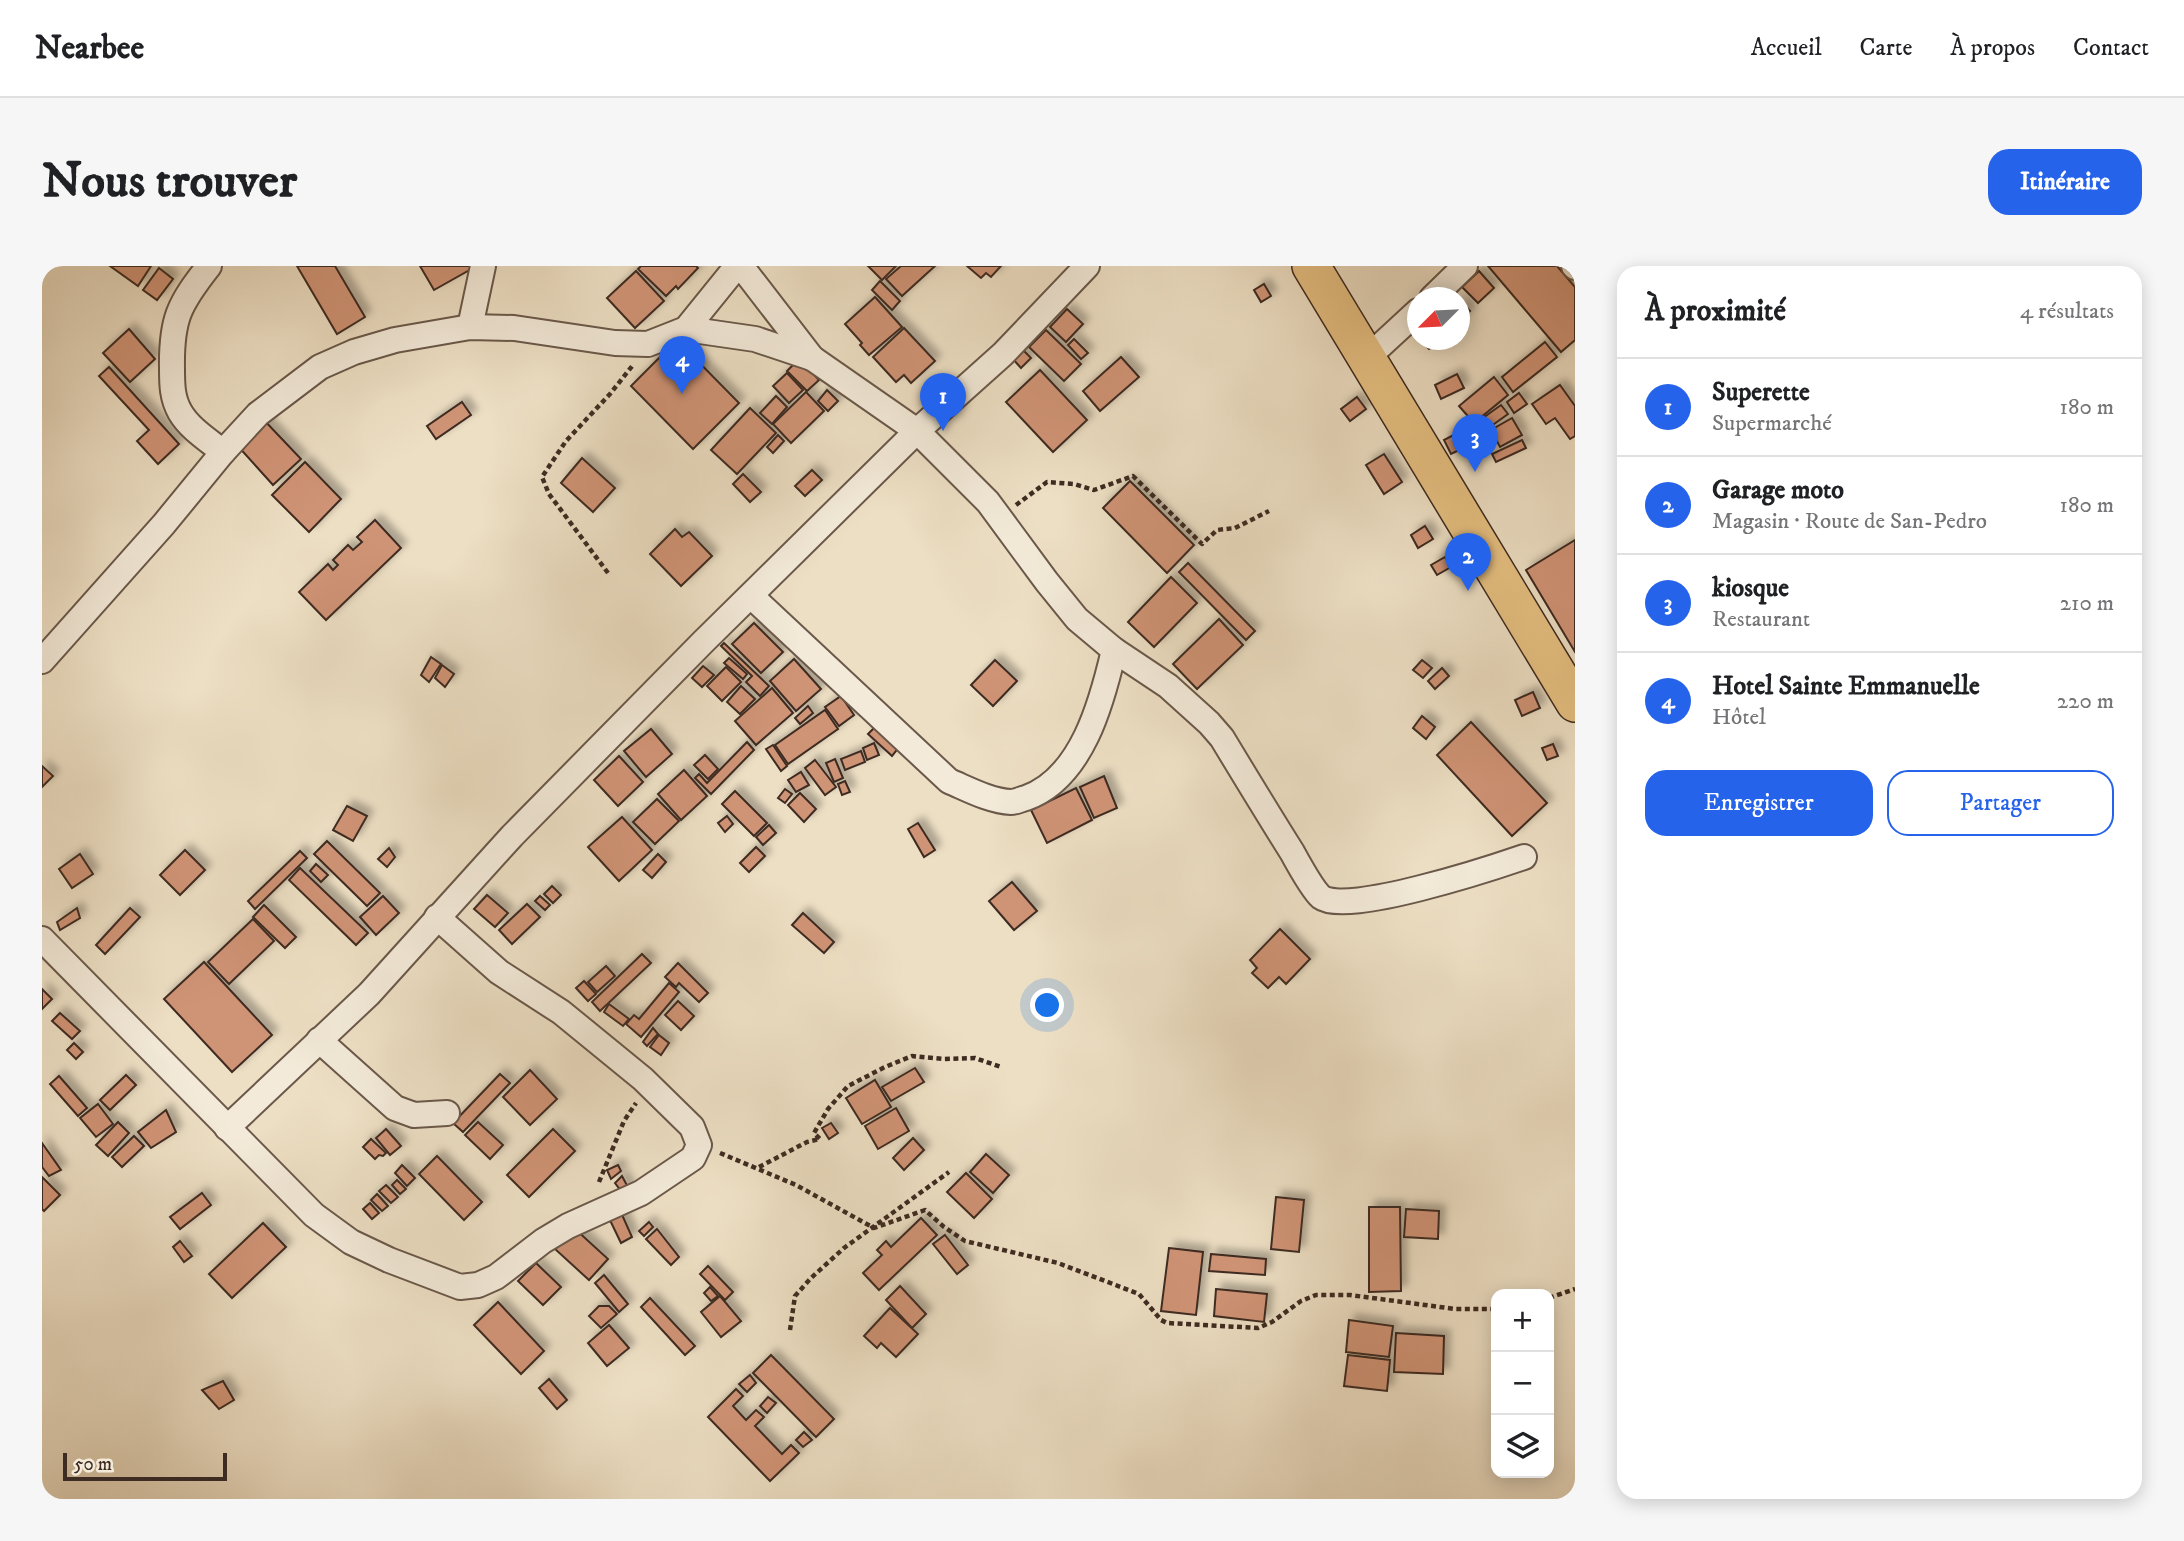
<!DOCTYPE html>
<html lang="fr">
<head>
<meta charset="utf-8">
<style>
  body { margin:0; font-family:"IM FELL DW Pica",serif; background:#f6f6f6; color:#202124 }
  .controls { position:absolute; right:21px; bottom:21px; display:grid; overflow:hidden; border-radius:14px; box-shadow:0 4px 18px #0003 }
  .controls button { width:63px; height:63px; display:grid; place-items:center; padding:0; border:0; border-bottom:2px solid #e0e0e0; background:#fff; color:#202124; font:35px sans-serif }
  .compass { position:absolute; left:1365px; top:21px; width:63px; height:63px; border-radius:50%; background:#fff; box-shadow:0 4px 18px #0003; rotate:246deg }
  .scale { position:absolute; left:21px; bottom:18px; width:164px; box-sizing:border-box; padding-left:7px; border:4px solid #3e2b21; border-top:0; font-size:19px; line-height:24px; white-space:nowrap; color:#3e2b21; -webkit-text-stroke:5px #f3ead9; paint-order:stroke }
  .you { position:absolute; left:1006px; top:740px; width:24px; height:24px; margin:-18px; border:5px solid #fff; border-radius:50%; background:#1a73e8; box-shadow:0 0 0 10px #1a73e833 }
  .badge { display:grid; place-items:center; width:46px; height:46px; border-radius:50%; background:#2563eb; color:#fff; font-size:23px; font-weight:700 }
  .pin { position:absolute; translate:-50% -58px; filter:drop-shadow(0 2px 4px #0008) }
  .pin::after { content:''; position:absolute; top:37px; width:24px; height:21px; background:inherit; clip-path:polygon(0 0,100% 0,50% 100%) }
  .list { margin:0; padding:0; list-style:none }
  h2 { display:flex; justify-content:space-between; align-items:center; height:91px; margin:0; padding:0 28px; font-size:30px }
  h2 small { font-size:23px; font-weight:400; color:#757577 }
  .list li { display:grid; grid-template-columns:46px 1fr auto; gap:21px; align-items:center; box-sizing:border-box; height:98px; padding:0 28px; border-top:2px solid #e0e0e0 }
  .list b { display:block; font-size:26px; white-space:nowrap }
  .list p { margin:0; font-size:23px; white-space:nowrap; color:#757577 }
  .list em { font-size:23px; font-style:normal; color:#757577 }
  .actions { display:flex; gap:14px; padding:21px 28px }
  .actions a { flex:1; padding:16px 0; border:2px solid #2563eb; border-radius:21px; text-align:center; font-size:24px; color:#2563eb }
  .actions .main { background:#2563eb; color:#fff }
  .icon { flex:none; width:38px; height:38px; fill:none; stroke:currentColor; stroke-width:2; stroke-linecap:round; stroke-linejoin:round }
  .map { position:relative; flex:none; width:1533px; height:1233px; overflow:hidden; border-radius:21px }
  header { display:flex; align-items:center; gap:42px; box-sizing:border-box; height:98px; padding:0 35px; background:#fff; border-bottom:2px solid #e0e0e0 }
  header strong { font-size:33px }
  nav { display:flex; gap:38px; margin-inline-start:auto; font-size:24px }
  .intro { display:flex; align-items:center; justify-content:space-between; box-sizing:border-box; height:168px; padding:0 42px }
  h1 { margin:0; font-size:49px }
  .button { padding:18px 32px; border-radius:21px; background:#2563eb; color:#fff; font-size:24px; font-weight:700 }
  main { display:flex; gap:42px; padding:0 42px }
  aside { flex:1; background:#fff; border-radius:21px; box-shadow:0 4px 18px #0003 }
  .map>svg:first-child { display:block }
  .building { fill:#cf9375; stroke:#3e2b21; stroke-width:2; filter:url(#shadow) }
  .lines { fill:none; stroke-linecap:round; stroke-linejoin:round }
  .street-casing { stroke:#6a584a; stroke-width:28 }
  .primary-casing { stroke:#3e2b21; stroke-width:40 }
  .path { stroke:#3e2b21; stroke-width:4.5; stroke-dasharray:5 3.5; stroke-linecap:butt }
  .street { stroke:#f3ead9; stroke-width:24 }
  .primary { stroke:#e6c082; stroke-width:37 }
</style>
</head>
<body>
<header>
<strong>Nearbee</strong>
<nav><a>Accueil</a><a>Carte</a><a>À propos</a><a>Contact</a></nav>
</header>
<div class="intro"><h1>Nous trouver</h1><a class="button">Itinéraire</a></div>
<main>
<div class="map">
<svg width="1533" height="1233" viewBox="0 0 1533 1233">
  <defs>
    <filter id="shadow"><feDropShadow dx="6" dy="-6" stdDeviation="3.5" flood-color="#0004"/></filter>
  </defs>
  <rect width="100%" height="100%" fill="#eddfc4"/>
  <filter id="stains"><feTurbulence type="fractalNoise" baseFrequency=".00286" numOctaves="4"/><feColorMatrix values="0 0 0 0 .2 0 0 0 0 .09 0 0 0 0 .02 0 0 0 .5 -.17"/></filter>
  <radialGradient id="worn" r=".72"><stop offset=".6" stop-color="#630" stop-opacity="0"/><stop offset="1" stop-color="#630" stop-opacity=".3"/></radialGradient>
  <!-- building -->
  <g class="building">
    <path d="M68,0h41l-13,20z"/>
    <path d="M255,0h38l30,51 -28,17z"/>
    <path d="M378,0h51l2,2 -39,22z"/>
    <path d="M599,0h55l2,2 -20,21 -2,-3 -10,10 -28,-27z"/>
    <path d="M826,0h28l-14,14z"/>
    <path d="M859,0h34l-33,30 -16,-17z"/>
    <path d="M925,0h34l-10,11 -5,-4 -5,5z"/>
    <path d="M1446,0h69l18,21v53l-14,12z"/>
    <path d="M117,2l14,11 -16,21 -14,-10z"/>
    <path d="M594,5l28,30 -29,27 -28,-30z"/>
    <path d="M1437,5l15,17 -16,15 -16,-16z"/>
    <path d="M838,15l20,20 -8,9 -20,-20z"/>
    <path d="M1222,18l7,12 -10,6 -7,-12z"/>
    <path d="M833,31l27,30 -33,28 -9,-10 2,-2 -17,-19z"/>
    <path d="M1418,34l10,11 -10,10z"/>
    <path d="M1025,43l16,15 -17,18 -16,-15z"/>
    <path d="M862,62l31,33 -24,22 -7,-8 -8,7 -23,-25z"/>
    <path d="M87,63l26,30 -25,23 -27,-29z"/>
    <path d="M1004,64l35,34 -17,17 -35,-34z"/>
    <path d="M1032,73l14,14 -7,6 -13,-14z"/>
    <path d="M635,74l62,63 -46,46 -62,-63z"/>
    <path d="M1378,74h20l-11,9z"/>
    <path d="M1503,76l12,15 -44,35 -11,-15z"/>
    <path d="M980,83l9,9 -10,10 -9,-10z"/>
    <path d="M1079,91l18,20 -39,34 -17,-20z"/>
    <path d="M757,93l20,21 -12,11 -20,-20z"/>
    <path d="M67,101l70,77 -21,20 -21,-23 12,-11 -50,-54z"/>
    <path d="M998,104l47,50 -34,32 -47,-50z"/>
    <path d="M745,107l16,17 -14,13 -16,-17z"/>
    <path d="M1415,108l7,14 -23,11 -6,-14z"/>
    <path d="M1452,111l14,18 -34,28 -15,-17z"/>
    <path d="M1518,119l15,21v30l-5,3 -15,-21 -9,6 -14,-20z"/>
    <path d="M785,124l11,11 -10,10 -10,-10z"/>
    <path d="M764,126l18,19 -33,32 -18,-19z"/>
    <path d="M1477,127l8,11 -13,9 -7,-11z"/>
    <path d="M734,130l11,11 -15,17 -12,-11z"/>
    <path d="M1315,131l9,12 -16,12 -9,-12z"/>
    <path d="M420,136l9,13 -35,24 -9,-13z"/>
    <path d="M1459,139l7,9 -32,23 -7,-9z"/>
    <path d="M708,142l26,25 -39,41 -26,-24z"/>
    <path d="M220,152l39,41 -28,26 -37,-41z"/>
    <path d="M1470,152l10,17 -22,12 -9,-17z"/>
    <path d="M1421,164l7,15 -19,9 -7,-14z"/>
    <path d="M736,169l6,6 -11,12 -6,-6z"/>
    <path d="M1480,174l4,8 -30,14 -4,-8z"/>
    <path d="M1342,188l18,28 -18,12 -18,-29z"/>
    <path d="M540,192l33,30 -22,24 -32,-29z"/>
    <path d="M263,196l36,37 -32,33 -37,-37z"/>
    <path d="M770,204l10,10 -17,16 -10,-10z"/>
    <path d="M701,208l18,18 -11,10 -17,-18z"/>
    <path d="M1088,215l64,64 -27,28 -64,-65z"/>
    <path d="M333,254l26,28 -75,72 -27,-28 29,-28 5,6 5,-5 -5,-5 15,-15 5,5 9,-8 -5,-5z"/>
    <path d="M1383,260l8,13 -15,9 -7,-13z"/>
    <path d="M633,263l7,8 7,-5 23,24 -31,30 -31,-32z"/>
    <path d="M1533,274v112l-49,-82z"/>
    <path d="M1403,291l6,10 -14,8 -6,-10z"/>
    <path d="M1146,297l67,68 -9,9 -67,-68z"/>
    <path d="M1129,311l26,26 -43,44 -26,-25z"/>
    <path d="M1177,353l24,26 -46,44 -24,-25z"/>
    <path d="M712,357l29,29 -22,21 -29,-29z"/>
    <path d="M682,377l45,43 -9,10 -14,-14 6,-6 -31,-30z"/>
    <path d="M389,391l10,7 -12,18 -8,-7z"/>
    <path d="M687,392l18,16 -4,5 -19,-16z"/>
    <path d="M752,393l27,30 -25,22 -26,-30z"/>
    <path d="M953,394l22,21 -24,25 -22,-21z"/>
    <path d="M1380,394l10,8 -9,10 -10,-8z"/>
    <path d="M400,399l12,9 -9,13 -10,-9z"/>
    <path d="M661,400l11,9 -12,12 -10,-9z"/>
    <path d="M684,401l15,15 -19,19 -15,-15z"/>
    <path d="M1400,402l7,8 -14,13 -7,-8z"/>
    <path d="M699,420l14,13 -15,15 -13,-12z"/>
    <path d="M730,422l21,25 -37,32 -21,-24z"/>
    <path d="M1491,426l7,16 -18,8 -7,-16z"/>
    <path d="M799,430l13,19 -15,11 -14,-19z"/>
    <path d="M766,440l5,7 -13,11 -5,-6z"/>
    <path d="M783,444l13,19 -50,35 -13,-19z"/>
    <path d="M1380,450l13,11 -9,12 -13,-11z"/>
    <path d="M1429,456l76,81 -35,33 -75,-81z"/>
    <path d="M834,460l23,21 -7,9 -24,-22z"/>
    <path d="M609,463l21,25 -26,23 -22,-26z"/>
    <path d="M705,476l7,8 -43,44 -16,-16 4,-4 8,9z"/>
    <path d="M832,477l5,12 -12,5 -4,-12z"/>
    <path d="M1511,478l5,12 -11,4 -5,-12z"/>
    <path d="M731,479l14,21 -6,5 -15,-22z"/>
    <path d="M819,485l4,11 -20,8 -4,-11z"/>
    <path d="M663,489l13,14 -10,10 -14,-14z"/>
    <path d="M577,490l24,26 -25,24 -24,-26z"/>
    <path d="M793,493l8,19 -9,4 -8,-19z"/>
    <path d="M773,494l21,27 -11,8 -20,-27z"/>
    <path d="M0,500l11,10 -11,11z"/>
    <path d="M642,504l23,26 -26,24 -23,-26z"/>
    <path d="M759,506l8,13 -13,7 -8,-12z"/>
    <path d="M1062,510l13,32 -23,10 -14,-31z"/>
    <path d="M803,515l5,11 -8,3 -4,-11z"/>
    <path d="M1034,522l16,32 -45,23 -16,-33z"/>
    <path d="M743,523l7,5 -7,9 -7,-5z"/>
    <path d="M693,525l32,32 -13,13 -32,-32z"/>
    <path d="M758,527l16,16 -12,13 -16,-17z"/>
    <path d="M615,533l22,22 -24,23 -22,-22z"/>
    <path d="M305,540l20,10 -14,25 -20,-11z"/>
    <path d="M685,550l6,8 -8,8 -7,-9z"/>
    <path d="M580,551l30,33 -33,31 -31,-34z"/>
    <path d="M876,557l17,27 -11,7 -16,-28z"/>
    <path d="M727,559l7,8 -13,12 -7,-8z"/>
    <path d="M285,575l53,52 -13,13 -53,-52z"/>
    <path d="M714,581l9,9 -16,16 -9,-9z"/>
    <path d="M347,582l6,9 -8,10 -9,-8z"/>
    <path d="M143,584l20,20 -25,25 -20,-20z"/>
    <path d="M258,585l7,7 -52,51 -7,-8z"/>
    <path d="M38,588l13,20 -21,14 -13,-19z"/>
    <path d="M616,588l8,8 -14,16 -9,-8z"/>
    <path d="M274,598l12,11 -7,7 -11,-11z"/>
    <path d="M258,602l68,65 -12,12 -67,-65z"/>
    <path d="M970,616l25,29 -23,19 -25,-29z"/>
    <path d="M510,620l9,9 -8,8 -9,-9z"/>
    <path d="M445,629l21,18 -13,14 -21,-18z"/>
    <path d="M341,630l16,17 -23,22 -16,-18z"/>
    <path d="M498,630l10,9 -5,5 -10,-9z"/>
    <path d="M485,638l13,13 -28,27 -13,-14z"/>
    <path d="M222,639l32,32 -11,11 -32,-31z"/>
    <path d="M35,642l3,10 -20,12 -3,-8z"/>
    <path d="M88,642l10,9 -35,37 -9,-9z"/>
    <path d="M761,647l31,29 -10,11 -32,-28z"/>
    <path d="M211,653l21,22 -45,43 -21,-22z"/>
    <path d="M1238,663l30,30 -24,25 -7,-7 -11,11 -16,-15 5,-5 -7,-8z"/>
    <path d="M600,688l9,9 -51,48 -8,-9z"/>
    <path d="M162,696l68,73 -40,37 -68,-73z"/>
    <path d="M636,697l30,30 -9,9 -20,-19 -3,4 -11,-10z"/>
    <path d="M564,700l9,10 -18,16 -9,-10z"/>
    <path d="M542,715l12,13 -8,7 -12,-13z"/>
    <path d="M627,717l10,9 -38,45 -15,-13 8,-9 5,4z"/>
    <path d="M0,723l10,10 -10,10z"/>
    <path d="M636,735l16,15 -13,14 -16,-15z"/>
    <path d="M567,738l20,15 -6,7 -19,-14z"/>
    <path d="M18,747l20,18 -8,8 -20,-18z"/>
    <path d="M611,762l5,6 -11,12 -4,-4z"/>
    <path d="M617,769l10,8 -8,12 -11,-8z"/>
    <path d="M32,777l9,9 -7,7 -9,-9z"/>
    <path d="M873,802l9,14 -33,19 -9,-14z"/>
    <path d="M488,804l27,29 -27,26 -27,-28z"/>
    <path d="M458,808l10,9 -47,49 -10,-9z"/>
    <path d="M84,809l10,10 -26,25 -10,-10z"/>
    <path d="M17,810l28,32 -9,8 -28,-32z"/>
    <path d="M833,814l16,27 -29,17 -16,-26z"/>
    <path d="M56,838l15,20 -17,13 -16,-19z"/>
    <path d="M854,842l13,23 -31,18 -13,-23z"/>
    <path d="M124,844l10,22 -25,16 -13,-16z"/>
    <path d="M76,856l11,11 -21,23 -12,-11z"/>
    <path d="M436,856l25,23 -13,14 -25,-24z"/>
    <path d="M789,857l7,10 -9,6 -7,-11z"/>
    <path d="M344,863l15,17 -11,9 -14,-17z"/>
    <path d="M511,863l22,22 -46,46 -22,-22z"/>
    <path d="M92,870l10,10 -22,21 -10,-10z"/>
    <path d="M871,872l11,12 -20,20 -11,-12z"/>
    <path d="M329,873l15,14 -3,3 -4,-1 -4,4 -12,-12z"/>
    <path d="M0,877l19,27 -12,6 -7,-9z"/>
    <path d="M944,888l23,21 -16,18 -23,-21z"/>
    <path d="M395,890l45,46 -18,18 -45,-46z"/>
    <path d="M360,899l13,13 -8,8 -12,-13z"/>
    <path d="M576,899l3,6 -10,8 -4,-9z"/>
    <path d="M924,907l26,26 -18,19 -27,-26z"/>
    <path d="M580,910l9,17 -6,3 -10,-13z"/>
    <path d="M0,911l18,18 -16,16 -2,-2z"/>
    <path d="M355,914l9,9 -6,5 -8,-9z"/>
    <path d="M344,919l12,12 -7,6 -12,-12z"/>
    <path d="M160,927l9,12 -31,24 -10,-12z"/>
    <path d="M335,928l11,12 -6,5 -11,-11z"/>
    <path d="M1234,931l28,3 -5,52 -28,-3z"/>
    <path d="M328,937l9,10 -7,6 -9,-10z"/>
    <path d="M1327,941h31l1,84 -32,1z"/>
    <path d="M577,942l13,29 -11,6 -14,-29z"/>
    <path d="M1364,943l33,2 -1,28 -34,-2z"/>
    <path d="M879,952l16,17 -58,55 -16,-17 19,-18 -5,-5 9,-9 5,6z"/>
    <path d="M607,956l4,5 -9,9 -5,-5z"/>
    <path d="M221,957l23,24 -54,51 -23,-24z"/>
    <path d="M532,962l34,31 -19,21 -34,-31z"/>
    <path d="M615,963l22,28 -8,8 -25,-26z"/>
    <path d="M903,969l23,30 -11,9 -24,-30z"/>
    <path d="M138,975l12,15 -8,6 -11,-15z"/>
    <path d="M1127,982l34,4 -7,63 -35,-4z"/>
    <path d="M1169,988l55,5 -1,16 -56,-4z"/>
    <path d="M494,997l25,24 -18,18 -25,-24z"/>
    <path d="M666,1000l25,26 -8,8 -25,-26z"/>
    <path d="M562,1009l24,29 -9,8 -24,-29z"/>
    <path d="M858,1020l26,28 -14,14 -26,-28z"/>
    <path d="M668,1021l8,9 -7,5 -7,-8z"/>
    <path d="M1174,1023l51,5 -3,28 -50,-6z"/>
    <path d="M678,1030l21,25 -20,16 -20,-25z"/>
    <path d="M608,1032l45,48 -10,9 -44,-48z"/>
    <path d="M456,1036l46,49 -23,23 -47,-49z"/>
    <path d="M557,1040h10l8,8 -16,14 -12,-12z"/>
    <path d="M848,1042l28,26 -22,23 -15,-14 -4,5 -13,-12z"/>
    <path d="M1307,1054l44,6 -4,31 -43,-5z"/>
    <path d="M567,1059l20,23 -22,18 -19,-23z"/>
    <path d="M1354,1067l48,3 -1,38 -49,-2z"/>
    <path d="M729,1089l63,64 -18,18 -63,-64z"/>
    <path d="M1306,1089l42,5 -3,31 -43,-5z"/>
    <path d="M708,1109l6,8 -9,9 -8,-8z"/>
    <path d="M507,1113l18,21 -10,9 -18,-21z"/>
    <path d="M181,1115l11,19 -15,9 -17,-19z"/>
    <path d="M694,1123l7,7 -10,10 13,14 10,-10 8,7 -9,9 27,28 9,-9 8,8 -29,28 -62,-64z"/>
    <path d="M726,1131l8,6 -9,10 -7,-7z"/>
    <path d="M762,1166l8,8 -9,7 -7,-7z"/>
  </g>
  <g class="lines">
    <defs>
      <g id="street">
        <path d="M167,0c-30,38 -38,53 -37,103 0,15 0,29 8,43 9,16 28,28 43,40"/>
        <path d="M699,0l71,92 105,73 71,71 59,80 30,37 37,31 54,36 41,37 13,15c23,38 46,76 70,114 6,11 21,38 29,45 25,19 171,-29 203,-40"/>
        <path d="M1532,0l1,1"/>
        <path d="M1390,32l33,-32"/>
        <path d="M428,61l13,-61"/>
        <path d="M644,63l69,10 57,19"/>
        <path d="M1324,93l52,-48"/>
        <path d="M709,330l198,185c19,8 41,20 62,21 5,0 10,-3 15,-4 56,-20 76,-96 88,-148"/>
        <path d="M0,395l122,-137 59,-72 35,-38 62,-47 34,-15 41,-12 75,-13 44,1 101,15 33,1 38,-15 51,-63"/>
        <path d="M0,673l272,276 37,27 38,18 71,27 18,-2 18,-8 47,-36 25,-15 73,-33 52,-35 6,-13 -7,-18 -49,-48 -82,-67 -62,-40 -62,-55"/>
        <path d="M277,774l76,68 19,7 33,-2"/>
        <path d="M185,862l142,-134 143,-158 191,-194 214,-211 86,-77 84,-88"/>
      </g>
      <path id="primary" d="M1269,0l264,437"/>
    </defs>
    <!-- street casing -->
    <use href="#street" class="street-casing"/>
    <!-- primary casing -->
    <use href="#primary" class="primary-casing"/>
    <!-- path -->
    <g class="path">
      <path d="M974,239l31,-23 27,2 20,6 39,-14 69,68 15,-14 18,-2 34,-17"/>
      <path d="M566,307l-59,-79 -7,-17 24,-36 44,-47 23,-29"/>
      <path d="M678,887l76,32 78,43 51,-18 19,17 21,14 93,22 81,31 22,26 6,3 91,5 14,-6 29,-21 15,-6h34l105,14h41"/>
      <path d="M717,901l48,-25 13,-3 -6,-6 14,-24 20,-23 37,-19 27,-11 31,3 32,-1 26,9"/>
      <path d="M557,916l25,-61 12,-18"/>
      <path d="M1507,1032l26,-9"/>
      <path d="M748,1064l5,-34 16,-18 33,-30 105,-76"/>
    </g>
    <!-- street -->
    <use href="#street" class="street"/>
    <!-- primary -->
    <use href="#primary" class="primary"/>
  </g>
  <rect width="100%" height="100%" filter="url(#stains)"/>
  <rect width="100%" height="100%" fill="url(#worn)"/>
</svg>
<div class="controls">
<button>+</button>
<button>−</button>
<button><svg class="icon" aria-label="layers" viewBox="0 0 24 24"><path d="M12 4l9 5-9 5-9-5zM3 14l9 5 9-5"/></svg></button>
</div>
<svg class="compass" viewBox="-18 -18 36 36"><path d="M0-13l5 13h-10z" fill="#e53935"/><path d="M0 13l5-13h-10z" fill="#757577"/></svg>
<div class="scale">50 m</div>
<div class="you"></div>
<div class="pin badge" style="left:901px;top:165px">1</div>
<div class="pin badge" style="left:1426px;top:325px">2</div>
<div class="pin badge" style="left:1433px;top:206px">3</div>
<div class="pin badge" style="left:640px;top:128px">4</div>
</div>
<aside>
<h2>À proximité<small>4 résultats</small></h2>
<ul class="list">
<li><span class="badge">1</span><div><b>Superette</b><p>Supermarché</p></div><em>180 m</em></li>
<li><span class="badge">2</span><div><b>Garage moto</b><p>Magasin · Route de San-Pedro</p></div><em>180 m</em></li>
<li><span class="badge">3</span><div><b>kiosque</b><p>Restaurant</p></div><em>210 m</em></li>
<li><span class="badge">4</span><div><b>Hotel Sainte Emmanuelle</b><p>Hôtel</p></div><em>220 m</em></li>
</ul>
<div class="actions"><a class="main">Enregistrer</a><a>Partager</a></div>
</aside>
</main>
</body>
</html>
